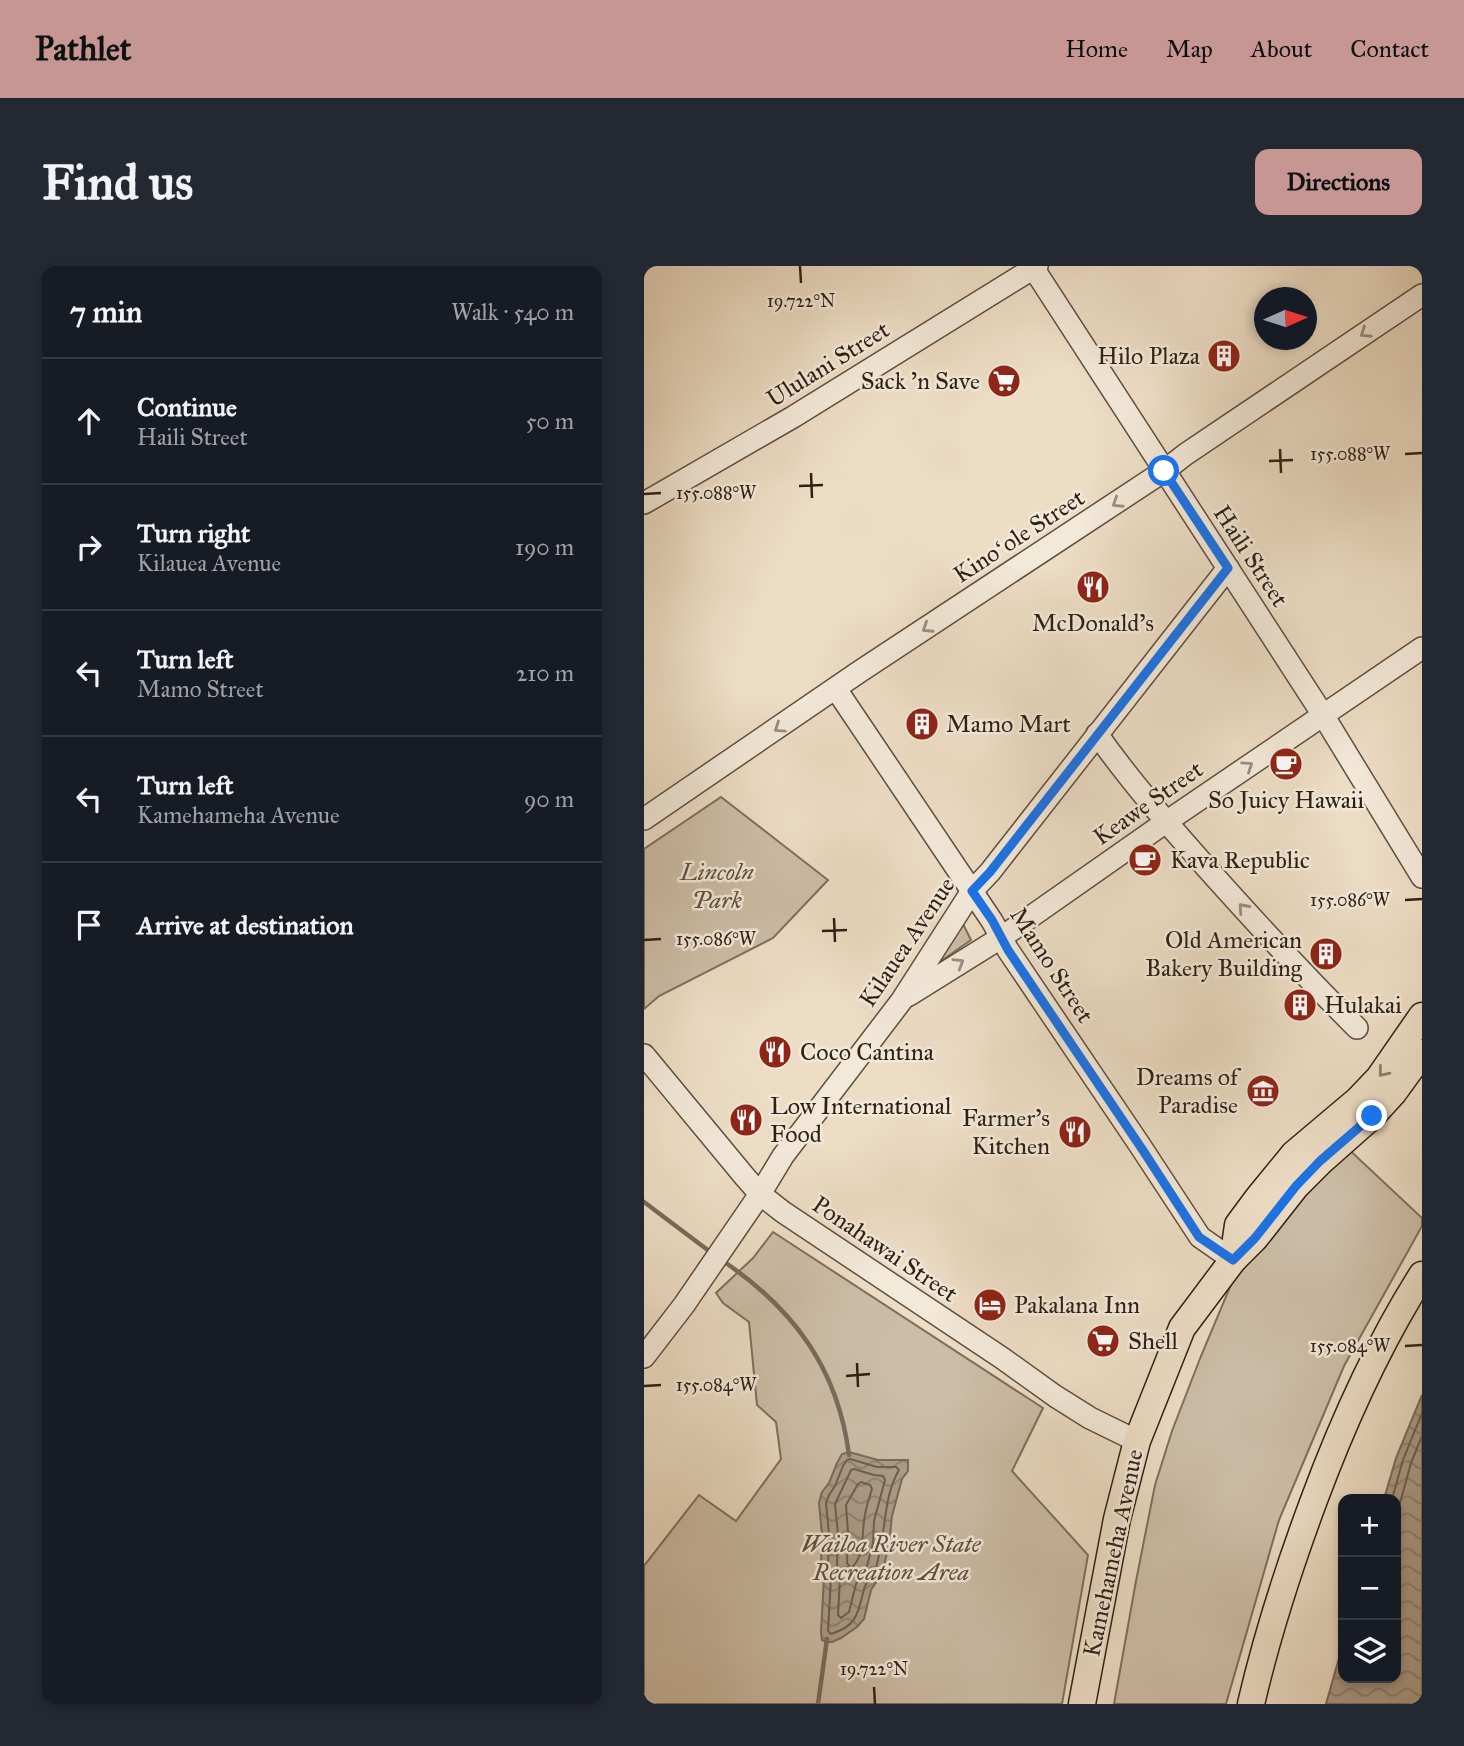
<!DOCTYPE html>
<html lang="en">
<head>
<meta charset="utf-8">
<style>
  body { margin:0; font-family:"IM FELL Great Primer",serif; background:#242831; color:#f1f3f6 }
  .controls { position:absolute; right:21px; bottom:21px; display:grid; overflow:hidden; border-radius:14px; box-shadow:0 4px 10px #0003 }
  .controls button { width:63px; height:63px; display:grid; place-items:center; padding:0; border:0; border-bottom:2px solid #363941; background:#171b24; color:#f1f3f6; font:35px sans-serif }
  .compass { position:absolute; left:610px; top:21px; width:63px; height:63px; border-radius:50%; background:#171b24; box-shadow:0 4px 10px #0003; rotate:87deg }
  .stop { position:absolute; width:21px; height:21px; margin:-16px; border:5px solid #1a73e8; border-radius:50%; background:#fff }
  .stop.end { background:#1a73e8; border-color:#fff; box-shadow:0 2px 7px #0008 }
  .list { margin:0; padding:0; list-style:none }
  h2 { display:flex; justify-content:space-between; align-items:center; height:91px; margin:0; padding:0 28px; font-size:30px }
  h2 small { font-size:23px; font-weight:400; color:#9ea1a6 }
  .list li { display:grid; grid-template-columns:46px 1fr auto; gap:21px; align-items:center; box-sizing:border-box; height:126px; padding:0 28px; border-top:2px solid #363941 }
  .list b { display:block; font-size:26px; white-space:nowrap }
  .list p { margin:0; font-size:23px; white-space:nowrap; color:#9ea1a6 }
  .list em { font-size:23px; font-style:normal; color:#9ea1a6 }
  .icon { flex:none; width:38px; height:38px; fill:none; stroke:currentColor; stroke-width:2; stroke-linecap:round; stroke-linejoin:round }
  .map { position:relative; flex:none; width:778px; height:1438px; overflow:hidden; border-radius:14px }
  header { display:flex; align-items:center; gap:42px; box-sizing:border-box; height:98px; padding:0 35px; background:#c59692; color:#111 }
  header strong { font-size:33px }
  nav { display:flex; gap:38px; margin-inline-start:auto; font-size:24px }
  .intro { display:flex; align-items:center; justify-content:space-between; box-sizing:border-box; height:168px; padding:0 42px }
  h1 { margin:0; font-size:49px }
  .button { padding:18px 32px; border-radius:14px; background:#c59692; color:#111; font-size:24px; font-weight:700 }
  main { display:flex; gap:42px; padding:0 42px }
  aside { flex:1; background:#171b24; border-radius:14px; box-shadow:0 4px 10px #0003 }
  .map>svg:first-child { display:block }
  .green { fill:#cdbda7; stroke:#7e6e5e; stroke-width:2 }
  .water { fill:url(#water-waves); stroke:#7a6a5b; stroke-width:2 }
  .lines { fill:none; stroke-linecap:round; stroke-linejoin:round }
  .shore { stroke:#6d5e4f; stroke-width:2 }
  .stream { stroke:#7a6a5b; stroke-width:4.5 }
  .minor-casing { stroke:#5e4e41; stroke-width:24 }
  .major-casing { stroke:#2e1f15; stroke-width:29 }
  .minor { stroke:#f3e9d9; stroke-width:21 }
  .major { stroke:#edddc5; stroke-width:26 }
  .oneway { stroke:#9a8e81 }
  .oneway2 { stroke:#8e7e6d }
  .route { stroke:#1a73e8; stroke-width:9 }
  .ticks { fill:none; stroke:#2e1f15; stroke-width:2.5 }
  .labels { text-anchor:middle; stroke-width:5; stroke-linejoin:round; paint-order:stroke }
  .poi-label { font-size:24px; fill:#2e1f15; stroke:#f3e9d9; text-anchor:start }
  .street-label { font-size:24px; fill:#2e1f15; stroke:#f3e9d9 }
  .park-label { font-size:24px; font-style:italic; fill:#5e4e41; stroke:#f3e9d9 }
  .ticks-label { font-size:18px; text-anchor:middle; fill:#2e1f15; stroke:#f3e9d9; stroke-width:5; stroke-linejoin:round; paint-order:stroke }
</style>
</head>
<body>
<header>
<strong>Pathlet</strong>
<nav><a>Home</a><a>Map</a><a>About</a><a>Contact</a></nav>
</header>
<div class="intro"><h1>Find us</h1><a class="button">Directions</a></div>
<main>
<aside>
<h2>7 min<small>Walk · 540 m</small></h2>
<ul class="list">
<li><svg class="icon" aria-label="ahead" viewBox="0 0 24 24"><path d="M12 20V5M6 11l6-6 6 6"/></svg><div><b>Continue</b><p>Haili Street</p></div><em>50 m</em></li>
<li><svg class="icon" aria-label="right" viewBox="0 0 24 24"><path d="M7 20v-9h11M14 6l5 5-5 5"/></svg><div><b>Turn right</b><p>Kilauea Avenue</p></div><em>190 m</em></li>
<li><svg class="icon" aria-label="left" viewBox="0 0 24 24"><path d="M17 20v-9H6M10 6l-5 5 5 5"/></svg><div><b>Turn left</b><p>Mamo Street</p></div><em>210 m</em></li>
<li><svg class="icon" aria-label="left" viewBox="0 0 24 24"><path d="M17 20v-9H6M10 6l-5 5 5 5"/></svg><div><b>Turn left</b><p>Kamehameha Avenue</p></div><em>90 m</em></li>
<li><svg class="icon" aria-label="arrive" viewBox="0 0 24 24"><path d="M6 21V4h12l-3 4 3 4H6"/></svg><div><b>Arrive at destination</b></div></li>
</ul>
</aside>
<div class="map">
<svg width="778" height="1438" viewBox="0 0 778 1438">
  <defs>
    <pattern id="water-waves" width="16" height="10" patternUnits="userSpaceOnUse" patternTransform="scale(1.75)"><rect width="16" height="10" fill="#ac9c89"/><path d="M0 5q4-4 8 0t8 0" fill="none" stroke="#8c7f6f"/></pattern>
  </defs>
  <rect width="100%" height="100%" fill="#edddc5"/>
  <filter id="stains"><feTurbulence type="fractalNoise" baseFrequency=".00286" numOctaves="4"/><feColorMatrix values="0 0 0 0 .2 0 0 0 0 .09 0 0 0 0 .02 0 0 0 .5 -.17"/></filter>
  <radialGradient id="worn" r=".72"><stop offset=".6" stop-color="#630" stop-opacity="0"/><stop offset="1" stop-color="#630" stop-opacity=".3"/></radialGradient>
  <!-- green -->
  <g class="green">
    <path d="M77,531l107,83 -55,58 -114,58 -15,13v-160z"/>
    <path d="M318,656l9,18 -40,28z"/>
    <path d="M698,877l80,75v8l-78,140 -65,154 -53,184h-112l22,-123 19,-96 17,-54 29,-75 34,-81z"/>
    <path d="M129,966l270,176 -31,63 76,84 -26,149h-418v-138l55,-71 37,26 45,-62 -5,-37 -19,-17 -8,-83 -26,-19 -7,-10 37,-35z"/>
  </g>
  <!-- water -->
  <g class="water">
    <path d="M778,1129v309h-96l17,-60v34h53v-179h-12l12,-41z"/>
    <path d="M205,1186l29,8h30v11l-6,8 -10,37 -3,29 -7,28 -11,17 -7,29 -7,8 -16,11 -9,4h-6l-4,-2 -1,-8 3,-54 -3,-11 1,-32 -3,-32 3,-11 7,-9 8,-20 5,-9z"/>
  </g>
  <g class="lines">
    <!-- shore -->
    <g class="shore">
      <path d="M206,1193l27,8h19l3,3c-15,25 -13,57 -20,85 -1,5 -2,11 -4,15 -4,7 -9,12 -11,19 -6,23 -6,37 -33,45l-3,-3 3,-53 -3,-12 1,-32 -3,-31 3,-8 6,-9 8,-20 4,-6z"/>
      <path d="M210,1203l20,6 9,1 2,4 -11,41 -1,22 -6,23 -11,18 -7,28 -8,6 -3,-3 2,-37 -3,-14 1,-30 -3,-30 16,-34z"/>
      <path d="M217,1216l9,3 2,4c-3,10 -7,21 -8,32 -2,15 0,37 -13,47l-4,-5 1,-30 -2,-28 12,-21z"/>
      <path d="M748,1233l11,-39 19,-47"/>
      <path d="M752,1243l4,-6 11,-40 11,-27"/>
    </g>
    <!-- stream -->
    <g class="stream">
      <path d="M0,936l69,52"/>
      <path d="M79,995c71,48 115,108 126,194"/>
      <path d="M174,1438l9,-65"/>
    </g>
    <defs>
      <g id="minor">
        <path d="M388,0l291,449 99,162"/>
        <path d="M0,237l149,-86 244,-151"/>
        <path d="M192,423l156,232 16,29 131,194 61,93 33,23"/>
        <path d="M453,468c33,47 71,90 109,133 50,56 99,109 151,161"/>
        <path d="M0,553l215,-147 305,-201 22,-17 236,-159"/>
        <path d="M265,729l93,-58 164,-115 256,-174"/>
        <path d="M0,789l101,122 15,17 23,18 219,146 53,38 35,22 47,23"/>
        <path d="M0,1091l40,-52 76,-111 23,-38 119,-156 70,-109 18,-19 238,-304"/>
      </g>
      <g id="major">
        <path d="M589,994l5,-35 20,-27 36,-44 64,-54 21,-22 43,-62"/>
        <path d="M438,1438l35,-185 20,-78 45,-113 51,-68 22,-22 41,-52 24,-24 52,-46 21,-23 29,-40"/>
        <path d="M607,1438c16,-69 38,-137 63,-204 29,-78 63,-154 108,-225"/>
      </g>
    </defs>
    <!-- minor casing -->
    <use href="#minor" class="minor-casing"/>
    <!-- major casing -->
    <use href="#major" class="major-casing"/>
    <!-- minor -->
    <use href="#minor" class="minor"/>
    <!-- major -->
    <use href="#major" class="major"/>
  </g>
  <!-- one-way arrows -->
  <defs><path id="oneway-chevron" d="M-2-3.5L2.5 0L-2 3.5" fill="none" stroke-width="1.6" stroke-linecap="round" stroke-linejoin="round" transform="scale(1.75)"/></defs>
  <g class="oneway">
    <use href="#oneway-chevron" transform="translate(721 67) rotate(146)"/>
    <use href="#oneway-chevron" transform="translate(473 237) rotate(147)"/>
    <use href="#oneway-chevron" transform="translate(283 362) rotate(147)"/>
    <use href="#oneway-chevron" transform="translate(135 462) rotate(146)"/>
    <use href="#oneway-chevron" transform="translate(604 500) rotate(-34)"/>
    <use href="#oneway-chevron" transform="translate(599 642) rotate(-132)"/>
    <use href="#oneway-chevron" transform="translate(315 697) rotate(-32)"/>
  </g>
  <use class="oneway2" href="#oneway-chevron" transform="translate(739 806) rotate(129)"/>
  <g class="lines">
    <!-- route -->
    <path class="route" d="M520,205l64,97 -238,304 -18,19 20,29 16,30 136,202 55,85 34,23 22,-22 41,-52 24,-25 52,-45"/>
  </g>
  <!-- ticks -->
  <path class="ticks" d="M156,0l1,17M636,183l1,24M761,188l17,-1M625,195l24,-1M167,207l1,25M155,220l24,-1M0,228l17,-1M761,634l17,-1M190,652l1,24M178,665l25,-1M0,674l17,-1M761,1080l17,-1M213,1097l1,24M202,1110l24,-2M0,1120l17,-1M230,1421l1,17"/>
  <!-- icons -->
  <defs>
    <symbol id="building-disc" viewBox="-11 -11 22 22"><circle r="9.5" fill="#8f2418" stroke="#f3e9d9"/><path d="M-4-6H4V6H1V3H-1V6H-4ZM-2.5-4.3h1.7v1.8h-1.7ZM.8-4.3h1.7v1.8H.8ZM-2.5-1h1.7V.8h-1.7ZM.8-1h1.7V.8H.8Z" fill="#fff"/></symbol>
    <symbol id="supermarket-disc" viewBox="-11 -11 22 22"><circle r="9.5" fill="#8f2418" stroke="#f3e9d9"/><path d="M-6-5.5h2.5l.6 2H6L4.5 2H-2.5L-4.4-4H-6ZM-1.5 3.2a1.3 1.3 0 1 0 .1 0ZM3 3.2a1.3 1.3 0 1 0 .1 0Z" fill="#fff"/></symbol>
    <symbol id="restaurant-disc" viewBox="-11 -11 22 22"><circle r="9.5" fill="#8f2418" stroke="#f3e9d9"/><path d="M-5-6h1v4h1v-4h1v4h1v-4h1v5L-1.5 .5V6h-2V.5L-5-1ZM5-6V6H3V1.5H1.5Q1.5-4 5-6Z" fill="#fff"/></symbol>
    <symbol id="cafe-disc" viewBox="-11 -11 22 22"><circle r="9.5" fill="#8f2418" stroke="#f3e9d9"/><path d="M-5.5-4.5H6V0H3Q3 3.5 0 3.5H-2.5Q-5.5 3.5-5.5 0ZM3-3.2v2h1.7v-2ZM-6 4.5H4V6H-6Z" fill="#fff"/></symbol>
    <symbol id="museum-disc" viewBox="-11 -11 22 22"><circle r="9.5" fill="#8f2418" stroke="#f3e9d9"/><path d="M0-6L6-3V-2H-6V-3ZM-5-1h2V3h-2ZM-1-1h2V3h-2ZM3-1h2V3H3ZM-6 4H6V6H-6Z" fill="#fff"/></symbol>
    <symbol id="hotel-disc" viewBox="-11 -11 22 22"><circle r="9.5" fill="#8f2418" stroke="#f3e9d9"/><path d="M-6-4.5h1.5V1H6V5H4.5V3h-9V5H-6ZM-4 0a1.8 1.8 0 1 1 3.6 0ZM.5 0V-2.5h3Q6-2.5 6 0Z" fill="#fff"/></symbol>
  </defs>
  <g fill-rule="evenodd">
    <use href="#building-disc" x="561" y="71" width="38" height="38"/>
    <use href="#supermarket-disc" x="341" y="96" width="38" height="38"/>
    <use href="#restaurant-disc" x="430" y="302" width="38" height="38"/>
    <use href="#building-disc" x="259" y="439" width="38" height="38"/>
    <use href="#cafe-disc" x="623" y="479" width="38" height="38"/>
    <use href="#cafe-disc" x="482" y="575" width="38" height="38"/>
    <use href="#building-disc" x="663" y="669" width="38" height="38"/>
    <use href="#building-disc" x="637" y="720" width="38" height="38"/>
    <use href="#restaurant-disc" x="112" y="767" width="38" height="38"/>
    <use href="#museum-disc" x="600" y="806" width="38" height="38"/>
    <use href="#restaurant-disc" x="83" y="835" width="38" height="38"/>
    <use href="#restaurant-disc" x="412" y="847" width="38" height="38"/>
    <use href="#hotel-disc" x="327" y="1020" width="38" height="38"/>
    <use href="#supermarket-disc" x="440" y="1056" width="38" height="38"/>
  </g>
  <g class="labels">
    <!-- poi labels -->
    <g class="poi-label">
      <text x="556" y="98" text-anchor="end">Hilo Plaza</text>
      <text x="336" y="123" text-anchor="end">Sack 'n Save</text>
      <text x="449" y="365" text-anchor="middle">McDonald's</text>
      <text x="302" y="466">Mamo Mart</text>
      <text x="642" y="542" text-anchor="middle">So Juicy Hawaii</text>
      <text x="526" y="602">Kava Republic</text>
      <text x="658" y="682" text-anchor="end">Old American<tspan x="658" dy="28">Bakery Building</tspan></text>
      <text x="680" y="747">Hulakai</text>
      <text x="156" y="794">Coco Cantina</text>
      <text x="594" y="819" text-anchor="end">Dreams of<tspan x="594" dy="28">Paradise</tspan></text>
      <text x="126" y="848">Low International<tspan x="126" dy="28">Food</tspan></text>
      <text x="406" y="860" text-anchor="end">Farmer's<tspan x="406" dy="28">Kitchen</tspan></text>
      <text x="370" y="1047">Pakalana Inn</text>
      <text x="484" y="1083">Shell</text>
    </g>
    <!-- street labels -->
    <g class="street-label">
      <text transform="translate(184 98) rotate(-32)" y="8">Ululani Street</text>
      <text transform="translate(375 270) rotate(-33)" y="8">Kinoʻole Street</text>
      <text transform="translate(607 290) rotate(57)" y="8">Haili Street</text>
      <text transform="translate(504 537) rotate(-35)" y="8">Keawe Street</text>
      <text transform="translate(263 676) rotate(-56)" y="8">Kilauea Avenue</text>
      <text transform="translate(408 699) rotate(57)" y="8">Mamo Street</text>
      <text transform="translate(241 983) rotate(34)" y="8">Ponahawai Street</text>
      <text transform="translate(469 1287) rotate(-78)" y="8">Kamehameha Avenue</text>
    </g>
    <!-- park labels -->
    <g class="park-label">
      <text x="73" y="614">Lincoln<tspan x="73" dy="28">Park</tspan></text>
      <text x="247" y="1286">Wailoa River State<tspan x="247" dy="28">Recreation Area</tspan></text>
    </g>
  </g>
  <g class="ticks-label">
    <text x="157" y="41">19.722°N</text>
    <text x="706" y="194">155.088°W</text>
    <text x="72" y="233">155.088°W</text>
    <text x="706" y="640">155.086°W</text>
    <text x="72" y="679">155.086°W</text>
    <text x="706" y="1086">155.084°W</text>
    <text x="72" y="1125">155.084°W</text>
    <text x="230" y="1409">19.722°N</text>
  </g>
  <rect width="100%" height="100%" filter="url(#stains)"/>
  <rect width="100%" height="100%" fill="url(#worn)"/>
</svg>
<div class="controls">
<button>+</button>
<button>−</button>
<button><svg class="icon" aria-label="layers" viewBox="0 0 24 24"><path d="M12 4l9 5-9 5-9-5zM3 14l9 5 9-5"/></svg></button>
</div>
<svg class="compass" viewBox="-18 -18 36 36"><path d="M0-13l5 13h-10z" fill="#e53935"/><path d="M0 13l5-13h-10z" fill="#9ea1a6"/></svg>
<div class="stop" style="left:520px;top:205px"></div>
<div class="stop end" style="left:728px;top:850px"></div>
</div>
</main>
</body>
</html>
